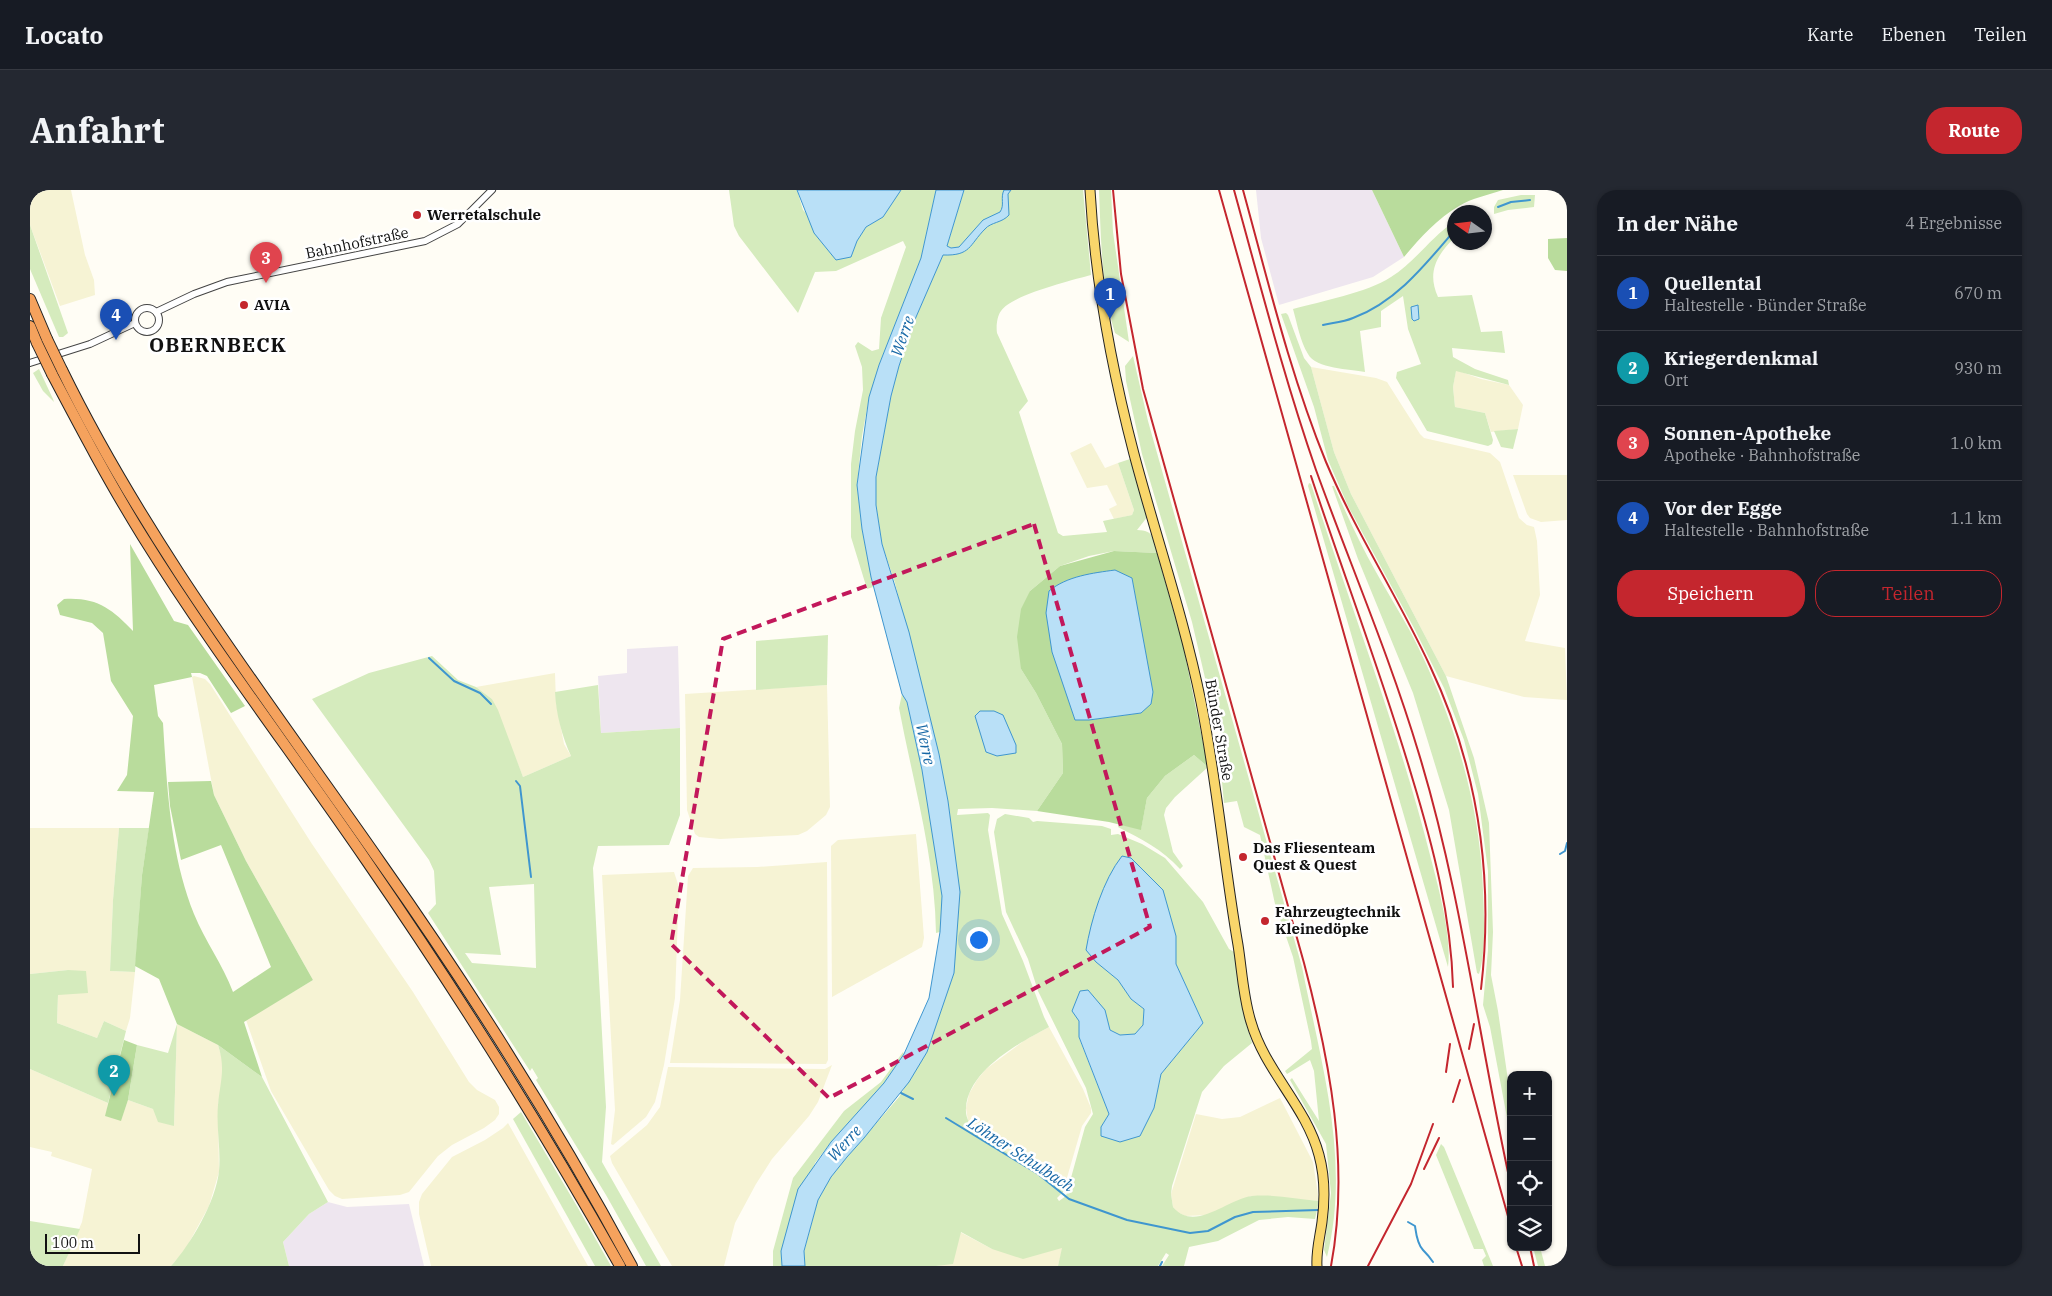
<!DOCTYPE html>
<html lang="de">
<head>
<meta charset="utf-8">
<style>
  body { margin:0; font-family:"IBM Plex Serif",serif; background:#242831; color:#f1f3f6 }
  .controls { position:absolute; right:15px; bottom:15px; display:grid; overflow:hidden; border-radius:10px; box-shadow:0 1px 4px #0004 }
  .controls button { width:45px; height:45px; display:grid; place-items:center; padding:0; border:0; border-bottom:1px solid #363941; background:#171b24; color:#f1f3f6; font:25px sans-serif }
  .compass { position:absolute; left:1417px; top:15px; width:45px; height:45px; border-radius:50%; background:#171b24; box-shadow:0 1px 4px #0004; rotate:284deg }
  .scale { position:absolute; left:15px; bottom:12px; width:95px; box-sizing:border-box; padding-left:5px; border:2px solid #111; border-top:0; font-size:14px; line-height:18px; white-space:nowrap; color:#111; -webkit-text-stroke:4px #fff; paint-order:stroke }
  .you { position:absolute; left:948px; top:749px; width:18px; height:18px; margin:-12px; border:4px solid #fff; border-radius:50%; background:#1a73e8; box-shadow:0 0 0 8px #1a73e833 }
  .badge { display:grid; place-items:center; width:32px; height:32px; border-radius:50%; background:#c4262e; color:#fff; font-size:16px; font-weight:700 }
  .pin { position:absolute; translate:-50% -41px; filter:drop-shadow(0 1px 2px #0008) }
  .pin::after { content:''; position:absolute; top:26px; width:18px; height:15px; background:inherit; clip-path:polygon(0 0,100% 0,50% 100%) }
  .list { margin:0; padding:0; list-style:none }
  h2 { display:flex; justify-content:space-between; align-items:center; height:65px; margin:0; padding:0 20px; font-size:21px }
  h2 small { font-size:16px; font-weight:400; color:#9ea1a6 }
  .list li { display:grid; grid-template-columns:32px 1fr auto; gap:15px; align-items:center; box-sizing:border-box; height:75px; padding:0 20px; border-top:1px solid #363941 }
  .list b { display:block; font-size:19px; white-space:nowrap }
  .list p { margin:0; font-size:16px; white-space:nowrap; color:#9ea1a6 }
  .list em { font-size:16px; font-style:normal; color:#9ea1a6 }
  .actions { display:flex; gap:10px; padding:15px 20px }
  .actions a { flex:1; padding:11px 0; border:1px solid #c4262e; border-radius:20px; text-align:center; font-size:18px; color:#c4262e }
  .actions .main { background:#c4262e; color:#fff }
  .icon { flex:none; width:28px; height:28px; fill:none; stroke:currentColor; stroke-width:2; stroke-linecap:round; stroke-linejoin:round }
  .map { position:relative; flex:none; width:1537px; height:1076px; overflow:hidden; border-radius:20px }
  header { display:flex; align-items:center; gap:30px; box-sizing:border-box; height:70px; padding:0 25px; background:#171b24; border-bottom:1px solid #363941 }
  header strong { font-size:24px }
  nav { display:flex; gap:28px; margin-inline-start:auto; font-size:18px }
  .intro { display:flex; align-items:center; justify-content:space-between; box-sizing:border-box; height:120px; padding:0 30px }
  h1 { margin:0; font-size:35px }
  .button { padding:12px 22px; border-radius:20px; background:#c4262e; color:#fff; font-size:18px; font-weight:700 }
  main { display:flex; gap:30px; padding:0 30px }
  aside { flex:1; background:#171b24; border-radius:20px; box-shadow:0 1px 4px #0004 }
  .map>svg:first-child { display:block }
  .industrial { fill:#eee6ef }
  .farmland { fill:#f6f3d4 }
  .green { fill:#d5ebbd; fill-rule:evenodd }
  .forest { fill:#b9dc9c; fill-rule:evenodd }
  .water { fill:#b9e0f7; stroke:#3f96cf }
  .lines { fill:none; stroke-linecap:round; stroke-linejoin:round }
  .stream { stroke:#3f96cf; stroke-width:2 }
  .minor-casing { stroke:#444; stroke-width:8 }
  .major-casing { stroke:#222; stroke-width:11 }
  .highway-casing { stroke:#222; stroke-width:12 }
  .minor { stroke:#fff; stroke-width:6 }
  .major { stroke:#f9d66b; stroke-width:9 }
  .highway { stroke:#f5a25d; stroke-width:10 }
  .rail { stroke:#c4262e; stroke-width:2 }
  .highway-bridge-casing { stroke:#222; stroke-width:12; stroke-linecap:butt }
  .highway-bridge { stroke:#f5a25d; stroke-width:10 }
  .marked { fill:none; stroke:#c2185b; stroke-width:4; stroke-dasharray:10 6; stroke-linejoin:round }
  .poi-dot { fill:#c4262e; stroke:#fff; stroke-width:2 }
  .labels { text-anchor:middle; stroke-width:5; stroke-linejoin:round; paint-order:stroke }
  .poi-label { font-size:15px; font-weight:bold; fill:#111; stroke:#fff; text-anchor:start }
  .street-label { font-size:15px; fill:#111; stroke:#fff }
  .water-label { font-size:16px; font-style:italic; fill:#1768a6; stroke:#fff }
  .district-label { font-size:20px; font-weight:bold; letter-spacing:1px; fill:#111; stroke:#fff }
</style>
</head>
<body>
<header>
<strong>Locato</strong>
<nav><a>Karte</a><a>Ebenen</a><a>Teilen</a></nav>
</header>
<div class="intro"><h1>Anfahrt</h1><a class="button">Route</a></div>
<main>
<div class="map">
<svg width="1537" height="1076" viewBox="0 0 1537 1076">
  <rect width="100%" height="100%" fill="#fffdf5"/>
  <!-- industrial -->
  <g class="industrial">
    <path d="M1226,0h116l32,67 -31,20 -94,28 -18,-67z"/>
    <path d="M648,456l2,82 -79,5 -3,-57 29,-3v-24z"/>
    <path d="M298,1012l19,5 62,-3 15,62h-135l-6,-24 26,-28z"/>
  </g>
  <!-- farmland -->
  <g class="farmland">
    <path d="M0,0h41l14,65 9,25 1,15 -35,11 -30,-81z"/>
    <path d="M1281,177l65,11 11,4 33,52 4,4 66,15 10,9 19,56 8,7 7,2 3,14 3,54 -15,46 40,7 2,52 -43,-3 -78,-21 -95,-182 -17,-42z"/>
    <path d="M1426,180l25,9 28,6 14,20 -5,24 -27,3 -6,-19 -30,-6 -2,-20z"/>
    <path d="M1061,253l14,25 13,-5 16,47 -2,5 -18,4 -5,-10 8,-4 -10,-20 -20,3 -17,-35z"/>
    <path d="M1483,285h54v45l-26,2 -11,-4 -3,-4z"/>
    <path d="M525,483l1,29 8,42 7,12 -48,21 -31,-78 -16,-12z"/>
    <path d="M164,486l11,3 5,5 102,160 101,148 56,90 8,8 18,10 4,7v7l-4,6 -11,8 -32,17 -14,11 -29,36 -9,3 -58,4 -7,-3 -6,-6 -58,-99 -25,-71 67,-40 -67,-119 -32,-66 -22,-118z"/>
    <path d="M797,495l3,122 -4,8 -19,16 -9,4 -78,4 -21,-2 -4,-3 -8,-24 -2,-116z"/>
    <path d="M0,638h89l-6,72 -3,71 25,1 -5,46 -4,13 -22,-10 -7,17 -40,-15 1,-28 10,-25 -38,4z"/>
    <path d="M886,644l8,104 -2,9 -90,50 -1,-151 7,-6z"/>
    <path d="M797,672l1,198 -2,4 -156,-1 10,-63 8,-124 5,-8 64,-1z"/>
    <path d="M644,682l5,15 -4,111 -11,67 -9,37 -9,15 -33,28 -2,-1 4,-34 -13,-235z"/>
    <path d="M147,834l41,21 4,13 1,18 -5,29 1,67 -10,34 -24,44 -14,16h-108l19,-44 10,-53 -41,-13 1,-4 -22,-5v-78l78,34 -2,13 15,4 7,-20 25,9 21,17z"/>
    <path d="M1019,837l34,62 8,19v5l-9,13 -18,62 -89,-56 -7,-11 -2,-13 3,-14 8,-14 9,-11 39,-29z"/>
    <path d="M802,875l-14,37 -9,14 -37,43 -16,25 -21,39 -11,43h-52l-60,-103 -2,-7 37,-31 13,-18 8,-40 157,2z"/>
    <path d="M1250,908l33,64 6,39 -68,-5 -43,19 -23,1 -8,-4 -4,-5 -2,-13 25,-80 26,5 18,-2z"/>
    <path d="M478,933l80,143h-157l-12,-52v-12l3,-8 30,-37 33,-17 18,-12z"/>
    <path d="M930,1042l32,17 71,-2 -5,19h-122l10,-2z"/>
  </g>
  <!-- green -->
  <g class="green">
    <path d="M699,0h68l6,20 48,47 6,-16 9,-14 17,-10 18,-27h35l-15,68 -42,107 -10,33 -7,38 -5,49 5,44 11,58 -6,2 -16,-52v-73l4,-33 8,-41 -1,-23 -7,-21 3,-4 14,9 7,-2 2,-31 25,-71 -3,-6 -67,30 -21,1 -17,41 -59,-77 -5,-10z"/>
    <path d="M934,0h119l8,85c-18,5 -80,20 -90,36 -4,5 -5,16 -4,22l31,68 -9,11 39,121 5,3 44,-4 -4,-11 29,-6 2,-5 -16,-47 12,-4 18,57 -11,14c18,1 15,7 20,23l-43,-2 -25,5 -29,10 -30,25 -9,78 15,24 26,51 1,29 -26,38 -45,-3 -34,1 -1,6 31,-2 2,2 -2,15 14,84 21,47 21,56 5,10c-28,15 -81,43 -83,81 -1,9 4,17 9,24l89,56 -1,4 -6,6 2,3 7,-5 19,-69 8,-13 -7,-26 -48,-97 -10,-32 -22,-47 -12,-80 3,-13 8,-5 24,4 4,4 4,-1 65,5 9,3v6l7,-1 24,10 23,14 38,44 26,47 5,3 12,71 6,20 -28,23 -22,26 -30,94 -1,8 2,13c22,26 54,-8 79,-11 22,-2 45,3 67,5l-4,18 -27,-2 -29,3 -41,21 -29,6 -5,19h-22l7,-11 -3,-2 -8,13h-100l4,-18 -39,11 -31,-10 -31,-17 -8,32 -17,2h-131l-1,-14 14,-52 13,-23 16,-20 52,-60 28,-45 26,-210 -5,-41 -53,-218 -13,-39 -6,-39v-28l15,-81 8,-30 14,-42 34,-78zM1146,746v28l27,59 -42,51 -7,34 -53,19 8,-13 -30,-76v-17l26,-11 5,20 10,5 15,-1 8,-9 1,-16 -13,-10 -13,-19 -22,-18z"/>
    <path d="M1069,0h12l2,42 16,110 -14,-9c-14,-46 -14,-96 -16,-143z"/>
    <path d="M1491,5h14l-1,12 -26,3 -14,4v-7l4,-7z"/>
    <path d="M1424,32v16c-18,18 -27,35 -16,59l34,-2 9,37 21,-1 3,22 -53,-5 1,9 22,12 33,11 1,5 -53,-14 -3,16 2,20 30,6 8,27 -1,4 -4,2 -61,-15 -31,-53 1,-6 24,-8 -13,-35 -5,-33 -22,15v16l-21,4 5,41c-15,-3 -49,-3 -57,-18 -8,-13 -11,-31 -15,-45 29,-8 73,-16 98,-32 24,-15 40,-40 63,-55z"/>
    <path d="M0,35l38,108 -5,4h-4l-29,-68z"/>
    <path d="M1256,123l2,2 16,43 7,9 23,85 17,42 95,182 28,82 15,65 4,109 -2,43 7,36 13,90v38l-21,-112 -7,-22 5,-55v-79l-10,-77 -14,-54 -20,-52 -30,-60 -66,-122 -20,-46 -14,-53 -33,-93z"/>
    <path d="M1103,166l15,65 154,546c19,96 49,193 25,290l-3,-7 7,-57 -5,-49 -36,-64 2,-2 27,43 -5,-50 -4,-11 -23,14 -2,-3 27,-22 -1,-8 -18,-84 -18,-53 -15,-69 -16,-8 -7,-26 -13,2 -4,-42 2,-39 -13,-27 -17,-73 -50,-168 -16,-73 -1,-15z"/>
    <path d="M9,179l14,30 1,3 -11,-11 -10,-18z"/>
    <path d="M1488,239l-5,20 -12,-2 -7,-16z"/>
    <path d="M1279,293l2,1c40,124 87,245 119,371 8,31 22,81 18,112l-140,-481z"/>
    <path d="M1302,296h2c13,29 26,58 42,86 11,20 23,39 34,59 42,81 70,169 73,260 1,23 3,62 -4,83l-2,-1 -28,-163 -36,-117 -55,-134z"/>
    <path d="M798,445l-1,50 -71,5v-49z"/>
    <path d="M402,466l26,24 18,7 16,12 6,11 25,67 48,-21c-9,-20 -15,-42 -16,-64l43,-7 3,48 79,-5v87l-11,30 -71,1 -5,22 13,239 -4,55 59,104h-15l-40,-71 -70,-115 2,-2 -6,-10 -2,3 -102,-158 8,-9 -2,-33 -5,-11 -117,-161 57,-26zM504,694l2,84 -64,-5 -7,-10 36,2 -12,-68z"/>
    <path d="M872,504l5,8c14,63 29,128 35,192 1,12 -2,26 -2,38l-4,1c-1,-76 -23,-151 -37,-225z"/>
    <path d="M1164,565l14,12 -33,30 -9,11 -2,7 9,37 10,14 -3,3c-18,-20 -39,-30 -62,-42l1,-3 22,5 6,-31 18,-22z"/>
    <path d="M89,638h30l-7,47 -7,97 -25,-1 3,-71z"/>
    <path d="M38,780l18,1 2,22 -30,2 -1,28 40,15 7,-17 22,10 -18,72 -78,-34v-95z"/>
    <path d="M147,834l-3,102 -16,-4 -5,-13 -25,-9 9,-55 31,8z"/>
    <path d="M188,855l44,32 66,125 -19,12 -26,28 6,24h-118c20,-22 45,-65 48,-95 2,-22 -3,-44 -1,-66 2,-23 8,-36 0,-60z"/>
    <path d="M873,862l1,2 -20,30 -53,58 -16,21 -34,88 1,15h-9v-15l20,-73 51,-67 37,-29z"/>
    <path d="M491,922l57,96 33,58h-16l-82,-147z"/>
    <path d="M1411,954l3,3 49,119h-9l-2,-6 4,-4 -3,-7h-9l-38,-94z"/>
    <path d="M0,1031l50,8 -17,37h-33z"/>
    <path d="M1503,1057h7l5,19h-7z"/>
  </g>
  <!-- forest -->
  <g class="forest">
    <path d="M1342,0h131c-15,5 -31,8 -44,16 -22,13 -39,32 -55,51z"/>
    <path d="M1537,48v33l-12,-1 -7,-12v-19z"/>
    <path d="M100,354l44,77 14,4 57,81 -14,7 -24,-37 -7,-3h-9l1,4 -38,8 4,31 5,7c4,64 7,131 31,191 11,27 29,51 39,78l38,-25 -50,-122 -40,15 -11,-54 -2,-24 43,-1 3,14 32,66 67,119 -69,42 18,55 -44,-32 -41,-21 -18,-45 -24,-13 7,-91 12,-83 -37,-1 10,-16 6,-59 -22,-35 -8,-48 -11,-10 -32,-8 -3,-10 7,-6c33,-2 48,10 69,32z"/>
    <path d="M1084,361l43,2 26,92 25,122 -14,-12 -29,21 -18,22 -6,32 -32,-8 -72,-11 26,-38 -1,-29 -26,-51 -15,-24 -4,-32 4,-28 9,-18 30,-25zM1102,388l9,53v82l-52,7h-14z"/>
    <path d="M94,850l13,5 -9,55 -7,21 -16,-5z"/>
  </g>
  <!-- water -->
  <g class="water">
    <path d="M767,0h104l-18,27 -17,10 -9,14 -6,16 -15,3 -22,-27z"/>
    <path d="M906,0h28l-17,56 4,2 8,-1 24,-27 17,-8c5,-7 0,-14 4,-22h7l-3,4 1,21c-7,8 -18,7 -24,14 -16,16 -14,27 -42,26l-30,69 -14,42 -8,30 -15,81v28l6,39 27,88 30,122 9,47 12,91 -6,81 -27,79 -18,30 -45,56 -17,19 -16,20 -13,23 -14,51 1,15h-23l-1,-15 17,-62 33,-47 53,-59 20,-29 25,-56 11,-66 2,-36 -20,-126 -15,-68 -5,-8 -31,-117 -9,-48 -5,-44 12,-88 10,-32 42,-107z"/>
    <path d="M1388,115l1,14 -5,2 -2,-2 -1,-12z"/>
    <path d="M1085,380l17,8 21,114 -2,12 -10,9 -52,7h-14l-23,-68 -6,-39 3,-22c18,-15 44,-18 66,-21z"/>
    <path d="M950,521h14l9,4 13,30v8l-19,3 -11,-4 -11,-36z"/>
    <path d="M1092,666l9,2 32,32 13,46v28l27,59 -42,51 -7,34 -14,28 -20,6 -19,-6v-9l8,-13 -30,-77v-16l-7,-10 8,-20 8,-1 17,20 5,20 10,5 15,-1 8,-9 1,-16 -13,-10 -13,-19 -22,-18 -10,-12c5,-30 17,-70 36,-94z"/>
  </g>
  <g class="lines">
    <!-- stream -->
    <g class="stream">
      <path d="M1468,17l13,-5 19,-2"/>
      <path d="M1293,135c9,-2 21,-3 30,-7 43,-16 72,-53 101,-87"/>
      <path d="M399,468l25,23 26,12 11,11"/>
      <path d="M486,591l4,5 11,91"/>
      <path d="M1530,664l5,-3 2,-8"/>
      <path d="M871,903l12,6"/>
      <path d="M916,928l92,56 31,25 58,21 63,13 18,-2 27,-14 18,-5 65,-2"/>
      <path d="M1378,1032l7,4c1,7 2,18 8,24 4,4 6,6 10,12"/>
      <path d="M1130,1076l2,-4"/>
    </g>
    <defs>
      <g id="minor">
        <circle cx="117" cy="130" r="12"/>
        <path d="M126,122l38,-18 33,-12 198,-41 33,-17 34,-34"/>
        <path d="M0,173l60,-19 45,-21"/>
      </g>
      <path id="major" d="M1060,0c5,90 21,176 44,264 22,83 50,164 67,248 16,80 23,162 37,243 4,25 5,52 13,77 14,49 55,84 68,133 6,22 6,45 3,67 -2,15 -6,29 -5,44"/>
      <g id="highway">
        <path d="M0,109l17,40"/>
        <path d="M0,136l7,17"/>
        <path d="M32,180c86,176 207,332 319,493 91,129 176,264 251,403"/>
        <path d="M22,184c29,55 58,110 91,163 69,111 149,215 223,323 91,132 176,267 254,406"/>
      </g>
    </defs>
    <!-- minor casing -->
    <use href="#minor" class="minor-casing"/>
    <!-- major casing -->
    <use href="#major" class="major-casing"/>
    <!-- highway casing -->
    <use href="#highway" class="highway-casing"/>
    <!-- minor -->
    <use href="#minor" class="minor"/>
    <!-- major -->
    <use href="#major" class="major"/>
    <!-- highway -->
    <use href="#highway" class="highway"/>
    <!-- rail -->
    <g class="rail">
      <path d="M1083,0l8,84 22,115 161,574c26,99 46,202 27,303"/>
      <path d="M1189,0l292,1037"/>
      <path d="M1204,0c26,94 50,188 82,280 34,94 74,187 103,284 43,141 60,288 92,432"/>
      <path d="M1213,0c25,91 47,184 83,272 30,71 72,135 104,204 48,102 64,212 51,323"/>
      <path d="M1281,286c33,100 71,199 101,301 21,69 39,138 41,210"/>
      <path d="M1439,859l5,-25"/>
      <path d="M1416,882l4,-28"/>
      <path d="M1423,912l7,-22"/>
      <path d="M1394,979l15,-31"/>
      <path d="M1486,1057l6,19"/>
      <path d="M1500,1057l4,19"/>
      <path d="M1338,1076l43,-82 22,-60"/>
    </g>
    <defs>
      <g id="highway-bridge">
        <path d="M17,149l15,31"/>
        <path d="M7,153l15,31"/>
      </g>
    </defs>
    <!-- highway-bridge casing -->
    <use href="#highway-bridge" class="highway-bridge-casing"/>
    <!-- highway-bridge -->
    <use href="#highway-bridge" class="highway-bridge"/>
  </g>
  <!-- marked area -->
  <path class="marked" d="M1004,334l116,403 -321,171 -158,-154 52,-305z"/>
  <!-- markers -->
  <g class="poi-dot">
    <circle cx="387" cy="25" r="5"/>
    <circle cx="214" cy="115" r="5"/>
    <circle cx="1213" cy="667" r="5"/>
    <circle cx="1235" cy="731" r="5"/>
  </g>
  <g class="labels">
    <!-- poi labels -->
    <g class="poi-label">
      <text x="397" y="30">Werretalschule</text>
      <text x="224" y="120">AVIA</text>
      <text x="1223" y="663">Das Fliesenteam<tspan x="1223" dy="17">Quest &amp; Quest</tspan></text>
      <text x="1245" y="727">Fahrzeugtechnik<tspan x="1245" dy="17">Kleinedöpke</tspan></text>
    </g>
    <!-- street labels -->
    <g class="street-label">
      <text transform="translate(327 53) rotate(-12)" y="5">Bahnhofstraße</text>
      <text transform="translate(1189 540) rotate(80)" y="5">Bünder Straße</text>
    </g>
    <!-- water labels -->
    <g class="water-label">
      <text transform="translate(872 146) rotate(-71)" y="6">Werre</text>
      <text transform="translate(896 554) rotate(78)" y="6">Werre</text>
      <text transform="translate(814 953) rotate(-48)" y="6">Werre</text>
      <text transform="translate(991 964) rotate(33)" y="6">Löhner Schulbach</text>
    </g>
    <!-- district labels -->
    <g class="district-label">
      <text x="188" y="162">OBERNBECK</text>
    </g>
  </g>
</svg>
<div class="controls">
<button>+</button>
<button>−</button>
<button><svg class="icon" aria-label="locate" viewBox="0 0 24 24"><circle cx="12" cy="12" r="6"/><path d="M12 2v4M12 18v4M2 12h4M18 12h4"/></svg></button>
<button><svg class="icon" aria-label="layers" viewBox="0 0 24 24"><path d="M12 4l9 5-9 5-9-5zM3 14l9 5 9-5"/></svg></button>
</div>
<svg class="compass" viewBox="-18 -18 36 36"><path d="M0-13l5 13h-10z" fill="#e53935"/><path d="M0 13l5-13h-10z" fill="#9ea1a6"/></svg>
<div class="scale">100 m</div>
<div class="you"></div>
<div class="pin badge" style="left:1080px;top:129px;background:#1a4fb4">1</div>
<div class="pin badge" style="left:84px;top:906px;background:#0f9aa8">2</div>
<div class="pin badge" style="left:236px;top:93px;background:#e0444e">3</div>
<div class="pin badge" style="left:86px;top:150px;background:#1a4fb4">4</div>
</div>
<aside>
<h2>In der Nähe<small>4 Ergebnisse</small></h2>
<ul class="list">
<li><span class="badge" style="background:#1a4fb4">1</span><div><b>Quellental</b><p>Haltestelle · Bünder Straße</p></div><em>670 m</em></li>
<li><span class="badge" style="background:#0f9aa8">2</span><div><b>Kriegerdenkmal</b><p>Ort</p></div><em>930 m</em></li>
<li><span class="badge" style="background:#e0444e">3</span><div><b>Sonnen-Apotheke</b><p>Apotheke · Bahnhofstraße</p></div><em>1.0 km</em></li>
<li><span class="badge" style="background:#1a4fb4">4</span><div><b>Vor der Egge</b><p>Haltestelle · Bahnhofstraße</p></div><em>1.1 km</em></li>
</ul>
<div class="actions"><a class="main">Speichern</a><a>Teilen</a></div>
</aside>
</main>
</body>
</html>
